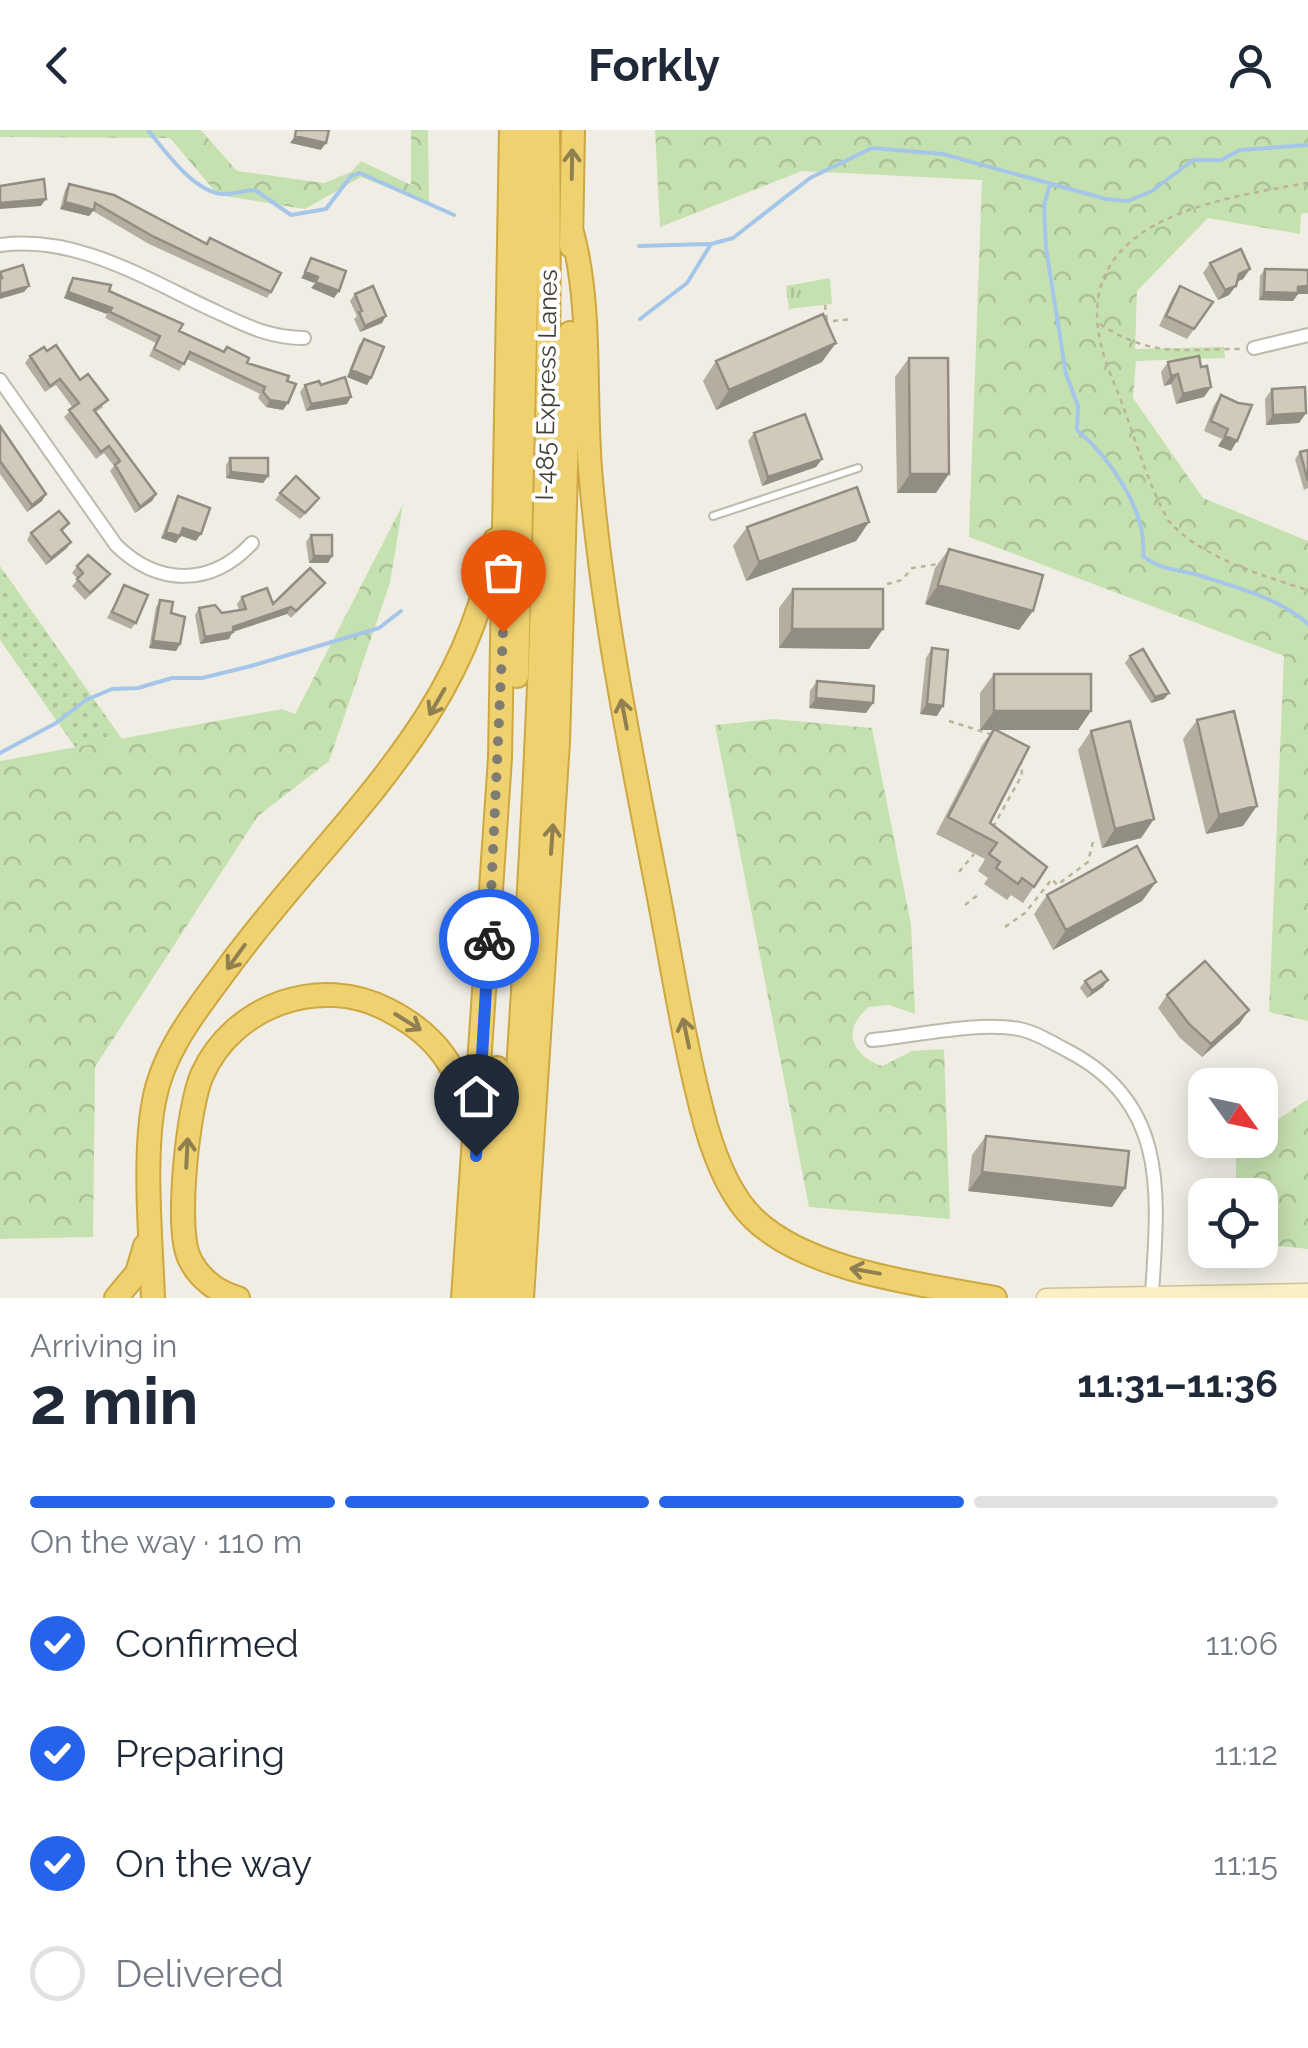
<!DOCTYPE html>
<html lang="en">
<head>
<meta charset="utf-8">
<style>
  :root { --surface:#fff; --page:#f6f6f7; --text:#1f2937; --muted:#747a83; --line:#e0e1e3; --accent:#2563eb }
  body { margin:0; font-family:Raleway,sans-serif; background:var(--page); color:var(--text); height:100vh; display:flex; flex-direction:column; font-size:38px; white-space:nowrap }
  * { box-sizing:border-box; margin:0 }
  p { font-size:32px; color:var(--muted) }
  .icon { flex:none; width:55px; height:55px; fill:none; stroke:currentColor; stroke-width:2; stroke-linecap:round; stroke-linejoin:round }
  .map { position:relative; height:1168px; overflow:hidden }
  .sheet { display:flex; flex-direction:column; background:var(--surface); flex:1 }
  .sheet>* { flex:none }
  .needle { width:65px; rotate:123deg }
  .buttons { position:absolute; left:1188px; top:938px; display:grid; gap:20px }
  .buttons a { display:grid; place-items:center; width:90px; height:90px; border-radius:20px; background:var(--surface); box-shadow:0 5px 25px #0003; font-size:50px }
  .pin { position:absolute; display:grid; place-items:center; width:85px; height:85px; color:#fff; margin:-102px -42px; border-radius:50% 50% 50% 0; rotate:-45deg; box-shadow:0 0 10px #0007 }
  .pin .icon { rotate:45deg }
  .courier { position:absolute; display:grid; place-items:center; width:100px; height:100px; margin:-50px; border:8px solid #2563eb; border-radius:50%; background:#fff; color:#222; box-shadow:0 2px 12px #0007 }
  .head em { font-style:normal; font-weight:700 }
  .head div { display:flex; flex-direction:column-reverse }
  .head { display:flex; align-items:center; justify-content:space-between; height:170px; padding:0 30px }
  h1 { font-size:65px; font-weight:700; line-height:75px }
  .bar { display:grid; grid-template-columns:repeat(4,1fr); gap:15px 10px; align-content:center; height:120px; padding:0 30px }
  .bar i { height:12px; border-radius:8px; background:var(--line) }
  .bar .active { background:var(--accent) }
  .bar p { grid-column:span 4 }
  ol { padding:0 30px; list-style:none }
  li { display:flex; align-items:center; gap:30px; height:110px }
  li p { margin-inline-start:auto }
  li .icon { padding:10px; border-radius:50%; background:var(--accent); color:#fff; stroke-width:4 }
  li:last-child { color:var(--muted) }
  li i { width:55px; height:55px; border:5px solid var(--line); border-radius:50% }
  header { display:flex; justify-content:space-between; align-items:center; height:130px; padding:0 30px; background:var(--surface); font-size:45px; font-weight:700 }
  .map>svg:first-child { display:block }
</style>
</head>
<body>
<header><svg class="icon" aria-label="back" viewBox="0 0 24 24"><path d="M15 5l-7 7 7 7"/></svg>Forkly<svg class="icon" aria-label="person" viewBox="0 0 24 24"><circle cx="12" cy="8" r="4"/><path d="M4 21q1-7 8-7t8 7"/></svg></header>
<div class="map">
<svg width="1308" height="1168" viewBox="0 0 1308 1168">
  <defs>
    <pattern id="grass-dots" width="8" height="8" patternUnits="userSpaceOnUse" patternTransform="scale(2.5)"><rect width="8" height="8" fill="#c6e1b0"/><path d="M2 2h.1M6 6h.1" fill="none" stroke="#abc298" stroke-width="1.8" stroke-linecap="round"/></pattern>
    <pattern id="forest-crowns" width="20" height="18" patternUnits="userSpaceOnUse" patternTransform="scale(2.5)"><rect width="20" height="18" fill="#c6e1b0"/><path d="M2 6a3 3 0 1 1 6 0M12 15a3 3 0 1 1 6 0" fill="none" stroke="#abc298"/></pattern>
    <pattern id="park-tufts" width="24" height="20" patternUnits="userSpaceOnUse" patternTransform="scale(2.5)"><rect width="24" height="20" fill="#c6e1b0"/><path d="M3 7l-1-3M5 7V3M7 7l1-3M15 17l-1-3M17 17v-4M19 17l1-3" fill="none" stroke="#abc298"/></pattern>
  </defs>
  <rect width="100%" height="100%" fill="#f0eee4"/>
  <path fill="url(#grass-dots)" d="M0,436L122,609L75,617L0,510Z"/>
  <path fill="url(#forest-crowns)" d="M0,0H201L237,41L324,53L351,42L361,31L411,55V0H428L429,74L361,47L305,79L218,65L170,8L0,7Z
    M655,0H1308V83L1301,84L1300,104L1208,88L1137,161L1135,219L1224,217L1225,228L1136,231L1133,268L1203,368L1308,411V891L1269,882L1284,526L969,407L982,50L802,41L660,97Z
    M403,374L390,453L329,631L258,686L95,937L93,1107L0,1109V631L282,579L295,584Z
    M773,589L872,598L911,794L915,884L889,875L869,877C841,899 851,925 882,936L912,921L944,919L950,1089L809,1077L715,595Z
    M1308,969V1119L1260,1114V1065H1232L1236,1054V1010H1260V995L1274,992Z"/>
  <path fill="url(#park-tufts)" d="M830,148L832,174L789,179L786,156Z"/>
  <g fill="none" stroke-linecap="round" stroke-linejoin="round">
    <path stroke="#a5c6e8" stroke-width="4" d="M148,0C165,21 193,61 222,64C233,65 244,60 255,60L291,85L326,79L351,46L360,43L454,85
      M1050,54L1044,75L1046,118L1066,244L1078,276L1077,300C1110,328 1148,382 1143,426C1162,441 1180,439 1201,446C1236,457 1281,469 1308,494
      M639,116L708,114
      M640,189L687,153L711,114L733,108L810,48L872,18L943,24L1106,69L1128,71L1152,61L1193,30H1221L1240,20L1308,15
      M0,623L56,593L86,570L112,559L138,558L172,548H202L251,536L379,498L401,481"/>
    <g stroke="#bdb9ab" stroke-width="10">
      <path id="lane" d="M713,386L858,338"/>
    </g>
    <g stroke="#bdb9ab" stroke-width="16">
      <path id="street" d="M0,115C79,105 147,150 217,182C247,196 270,208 304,208
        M1254,218L1308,205
        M0,250L116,415C159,457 212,456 252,413
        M872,910C915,906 978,891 1019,899C1036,902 1052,913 1068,921C1170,974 1158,1066 1152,1164"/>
    </g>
    <g stroke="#ccc397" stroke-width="21">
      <path id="secondary" d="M1046,1168L1308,1163"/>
    </g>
    <g stroke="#cda741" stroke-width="26">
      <path id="highway" d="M572,102C593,181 583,268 591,350C603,485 630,618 656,752C672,833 684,916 706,996C715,1027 730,1066 754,1089C809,1142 922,1154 995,1168
        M571,116L573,0
        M517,546L530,0
        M116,1168L137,1143L145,1116
        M153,1168C151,1109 143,1028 154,971C163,921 197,879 226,840C329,698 468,592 495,410
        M238,1168C216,1162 196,1146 188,1125C176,1092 188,977 202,945C233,875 321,844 388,880C437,905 458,937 471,990
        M463,1168L500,628L511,0
        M484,1168L497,938
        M502,1168C531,779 553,390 548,0
        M522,1168L558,612L570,203"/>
    </g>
    <path stroke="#bbb29a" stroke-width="2.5" stroke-dasharray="5 5" stroke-linecap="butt" d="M1308,53C1214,69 1063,91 1104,226C1109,243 1117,259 1123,276C1137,314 1148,354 1168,390C1199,427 1263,446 1308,460
      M825,175L827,191
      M823,192L852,189
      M1100,194C1152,228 1182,219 1241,219
      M887,454L902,450L912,438L938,434
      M949,591L990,604
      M993,697L1022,645L1021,632
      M959,742L974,724
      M965,775L979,764
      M1005,797L1025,783L1052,749L1057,755L1088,732L1093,712"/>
    <use href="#lane" stroke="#fff" stroke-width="6"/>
    <use href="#street" stroke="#fff" stroke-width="12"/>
    <use href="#secondary" stroke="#f9f1c5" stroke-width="18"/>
    <use href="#highway" stroke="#f0d170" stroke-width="22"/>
  </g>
  <path fill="#b4aea1" d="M69,54L206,114L210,108L271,162L267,168L149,114L93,81L89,86L60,79L65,60Z
    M1210,133L1250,139L1243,149L1237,152L1229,165L1218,170L1203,143Z
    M1308,138V164H1298L1293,171L1259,170L1260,146L1265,139L1306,140Z
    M73,148L109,161L179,201L223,222L227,217L247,233L287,251L283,280L266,277L258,268L260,264L187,229L179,241L149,226L156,213L105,188L107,184L64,168L69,154Z
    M1180,156L1213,172L1187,209L1159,196L1173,166Z
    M355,164L382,193L360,202L354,189L357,186L350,171Z
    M364,209L371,248L367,255L347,247L359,215Z
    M47,221L80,250L103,277L96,282L156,364L152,371L135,383L110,341L114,336L104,323L96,329L64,287L73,278L56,255L45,262L25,233L30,226Z
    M909,228L936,363H897L895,247Z
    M716,231L822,232L716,280L703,251Z
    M1168,232L1201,237L1211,257L1204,267L1176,274L1171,254L1164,256L1161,242Z
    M305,255H321L347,274L306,281L300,262Z
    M1272,259L1306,283L1299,293L1266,295L1265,269Z
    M1221,265L1238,273L1231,321L1218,316L1222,309L1204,301L1214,275Z
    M0,296L46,364L42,371L27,382L0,344Z
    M754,303L822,329L816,337L762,356L748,311Z
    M1308,320V358L1304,360L1295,329L1300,322Z
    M230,328L268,346L263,353L226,348V335Z
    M280,363L314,375L300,389L275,370Z
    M178,366L196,411L181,406L176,413L161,408L174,373Z
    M869,392L856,411L746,451L733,416L747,397Z
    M69,393L63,401L67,418L46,435L27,410L31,403Z
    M311,405L332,426L328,433H309L306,412Z
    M949,419L1019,500L925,474L935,438Z
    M77,436L105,451L85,470L72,456L78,449L72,443Z
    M325,453L291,488L287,484L233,502L229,509L200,514L195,485L199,478L222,483L239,480L237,474L242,467L273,474Z
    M124,455L136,493L131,499L107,488Z
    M793,459L869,519L779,518V478Z
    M160,470L171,483L180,514L176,521L149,518L156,477Z
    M932,518L937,586L920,584L926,528Z
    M1130,526L1169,563L1164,569L1151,573L1125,533Z
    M994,544L1091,581L1078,600H996L990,693L1047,737L1023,773L1011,765L1007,770L984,754L988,748L978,741L985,729L936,704L982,615L993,600H980V563Z
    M817,551L873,573L866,583L809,578L810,561Z
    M1197,590L1243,696L1206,704L1183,609Z
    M1091,601L1154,689L1141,708L1102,718L1078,620Z
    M1156,752L1142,771L1053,820L1034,784L1047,765Z
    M1085,851L1103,857L1087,868L1080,858Z
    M1167,865L1240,893L1202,927L1180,908L1158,878Z
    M986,1006L1125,1058L1112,1077L968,1061L972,1025Z"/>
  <path fill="#928d83" d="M295,6L326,13L321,20L290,13Z
    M46,69L41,76L0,79V73Z
    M65,72L94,80L89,86L60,79Z
    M1250,139L1243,149L1232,154L1239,144Z
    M305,142L318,147L314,153L301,148Z
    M316,152L339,161L334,168L311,158Z
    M29,156L24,162L0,169V164Z
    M1236,156L1229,165L1218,170L1225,160Z
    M1308,156V164H1298L1293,171L1259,170L1264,162Z
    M68,162L112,178L107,184L64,168Z
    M386,186L382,193L360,202L365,196Z
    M836,213L822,232L716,280L729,260Z
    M351,240L371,248L367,255L347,247Z
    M1178,244L1171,254L1164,256L1171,246Z
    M1211,257L1204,267L1176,274L1183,264Z
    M351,267L347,274L306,281L311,274Z
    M270,270L288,273L283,280L266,277Z
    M1306,283L1299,293L1266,295L1273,285Z
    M1225,306L1237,311L1231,321L1218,316Z
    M822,329L816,337L762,356L768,347Z
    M231,342L268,346L263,353L226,348Z
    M910,344H949L936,363H897Z
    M46,364L42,371L27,382L32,375Z
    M156,364L152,371L135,383L140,377Z
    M869,392L856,411L746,451L759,432Z
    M183,398L201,404L196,411L179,405Z
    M166,402L180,406L176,413L161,408Z
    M71,412L67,418L46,435L51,428Z
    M314,426H332L328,433H309Z
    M938,455L1033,481L1019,500L925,474Z
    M291,477L287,484L232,502L229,509L200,514L205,507Z
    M792,499H883L869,519L779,518Z
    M153,511L180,514L176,521L149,518Z
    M1169,563L1164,569L1151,573L1155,567Z
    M816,568L873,573L866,583L809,578Z
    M927,574L943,576L937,586L920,584Z
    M994,581H1091L1078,600H980Z
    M1257,676L1243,696L1206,704L1219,685Z
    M1154,689L1141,708L1102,718L1115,699Z
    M1156,752L1142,771L1053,820L1066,800Z
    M1108,850L1103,857L1087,868L1092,861Z
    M1249,880L1240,893L1202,927L1211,914Z
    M982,1042L1125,1058L1112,1077L968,1061Z"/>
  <path fill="#d1cabb" stroke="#928d83" stroke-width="2.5" d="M296,0H329L326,13L295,6Z
    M44,49L46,69L0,73V56Z
    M69,54L114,65L207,114L210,108L281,143L271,162L154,107L95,73L94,80L65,72Z
    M1241,119L1250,139L1239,144L1236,156L1225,160L1210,133Z
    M311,128L346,141L339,161L316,152L318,147L305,142Z
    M23,135L29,156L0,164V148H2L0,142Z
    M1265,139L1308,140V156L1298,157V163L1264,162Z
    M73,148L111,155L109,161L183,194L179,201L224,222L227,217L249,228L247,233L289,246L287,251L296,254L288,273L270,270L263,262L265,257L190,222L184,234L154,219L160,206L110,182L112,178L68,162Z
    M373,156L386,186L365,196L359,182L362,181L355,164Z
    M1180,156L1213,172L1194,199L1166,186Z
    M823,184L836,213L729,260L716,231Z
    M364,209L384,217L371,248L351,240Z
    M56,215L80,250L88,244L108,270L94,280L156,364L140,377L115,335L120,331L109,316L101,322L69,280L79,273L60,249L50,256L30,226L44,217L47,221Z
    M1199,226L1201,237L1207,236L1211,257L1183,264L1178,244L1171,246L1168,232Z
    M909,228H948L949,344H910Z
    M345,247L351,267L311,274L305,255L319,251L321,255Z
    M1305,257L1306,283L1273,285L1272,259Z
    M1221,265L1238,273L1252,275L1237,311L1225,306L1228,299L1211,291Z
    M805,284L822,329L768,347L754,303Z
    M0,296L46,364L32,375L0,331Z
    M1308,320V351L1300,322Z
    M230,328H268V346L231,342Z
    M296,346L319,368L305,383L280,363Z
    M857,357L869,392L759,432L747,397Z
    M178,366L210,378L201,404L183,398L180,406L166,402Z
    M59,381L69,393L61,400L71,412L51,428L31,403Z
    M311,405H332V426H314Z
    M949,419L1043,445L1033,481L938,455Z
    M88,425L110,444L90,463L77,449L83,443L77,436Z
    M310,438L325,453L296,481L291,477L233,497V502L205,507L199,478L215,475L222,483L246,479L242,467L267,458L273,474Z
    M124,455L148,465L136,493L112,482Z
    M793,459H883V499H792Z
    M160,470L173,472L171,483L185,487L180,514L153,511Z
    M932,518L948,520L943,576L927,574Z
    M1143,519L1169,563L1155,567L1130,526Z
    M994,544H1091V581H994Z
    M817,551L874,556L873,573L816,568Z
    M1234,581L1257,676L1219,685L1197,590Z
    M1130,591L1154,689L1115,699L1091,601Z
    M994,599L1029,617L990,693L1047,737L1034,757L1022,748L1018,754L996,738L1000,732L989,724L997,713L948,687Z
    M1137,716L1156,752L1066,800L1047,765Z
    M1205,831L1249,880L1211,914L1189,894L1167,865Z
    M1101,841L1108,850L1092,861L1085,851Z
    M986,1006L1129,1021L1125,1058L982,1042Z"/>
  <defs><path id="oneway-shaft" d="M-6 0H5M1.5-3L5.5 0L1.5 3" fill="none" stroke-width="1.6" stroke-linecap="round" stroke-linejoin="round" transform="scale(2.5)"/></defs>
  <g stroke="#908050">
    <use href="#oneway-shaft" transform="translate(572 34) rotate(-89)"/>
    <use href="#oneway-shaft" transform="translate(437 572) rotate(120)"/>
    <use href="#oneway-shaft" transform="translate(624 584) rotate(-101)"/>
    <use href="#oneway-shaft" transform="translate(552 709) rotate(-86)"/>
    <use href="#oneway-shaft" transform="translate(236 827) rotate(126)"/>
    <use href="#oneway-shaft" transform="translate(408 892) rotate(32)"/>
    <use href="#oneway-shaft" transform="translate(686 903) rotate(-102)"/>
    <use href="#oneway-shaft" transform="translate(187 1023) rotate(-87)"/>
    <use href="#oneway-shaft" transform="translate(865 1141) rotate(-170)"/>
  </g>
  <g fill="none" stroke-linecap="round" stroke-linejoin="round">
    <path stroke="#7f7c72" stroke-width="10" stroke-dasharray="0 18" d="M489,809L503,502"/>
    <path stroke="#2563eb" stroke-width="12" d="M476,1026L489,809"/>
  </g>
  <g text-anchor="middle" stroke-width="8" stroke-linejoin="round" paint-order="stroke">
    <g font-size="25" fill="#423e35" stroke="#fff">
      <text transform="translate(546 255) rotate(-89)" y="9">I-485 Express Lanes</text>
    </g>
  </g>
</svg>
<div class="buttons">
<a><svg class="needle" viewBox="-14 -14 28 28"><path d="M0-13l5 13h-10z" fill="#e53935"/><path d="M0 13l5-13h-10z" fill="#747a83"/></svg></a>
<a><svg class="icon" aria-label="locate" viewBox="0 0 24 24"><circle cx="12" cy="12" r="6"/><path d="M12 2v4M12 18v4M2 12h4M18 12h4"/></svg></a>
</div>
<div class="pin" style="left:503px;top:502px;background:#ea580c"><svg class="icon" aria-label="bag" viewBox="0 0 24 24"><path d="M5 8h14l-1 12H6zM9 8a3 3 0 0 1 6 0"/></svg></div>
<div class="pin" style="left:476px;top:1026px;background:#1f2937"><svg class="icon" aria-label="home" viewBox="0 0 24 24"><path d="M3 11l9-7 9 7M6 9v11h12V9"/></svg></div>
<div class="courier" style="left:489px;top:809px"><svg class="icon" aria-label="bike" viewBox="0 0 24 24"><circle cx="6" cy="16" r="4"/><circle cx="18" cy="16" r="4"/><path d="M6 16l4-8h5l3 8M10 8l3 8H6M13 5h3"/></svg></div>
</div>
<section class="sheet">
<div class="head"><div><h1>2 min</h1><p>Arriving in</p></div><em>11:31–11:36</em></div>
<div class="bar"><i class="active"></i><i class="active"></i><i class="active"></i><i></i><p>On the way · 110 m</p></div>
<ol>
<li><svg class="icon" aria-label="check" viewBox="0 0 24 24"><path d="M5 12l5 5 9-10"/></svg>Confirmed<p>11:06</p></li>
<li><svg class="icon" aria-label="check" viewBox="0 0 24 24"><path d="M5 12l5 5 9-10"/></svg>Preparing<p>11:12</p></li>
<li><svg class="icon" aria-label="check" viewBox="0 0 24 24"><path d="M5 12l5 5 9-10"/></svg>On the way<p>11:15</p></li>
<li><i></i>Delivered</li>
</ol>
</section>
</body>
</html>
